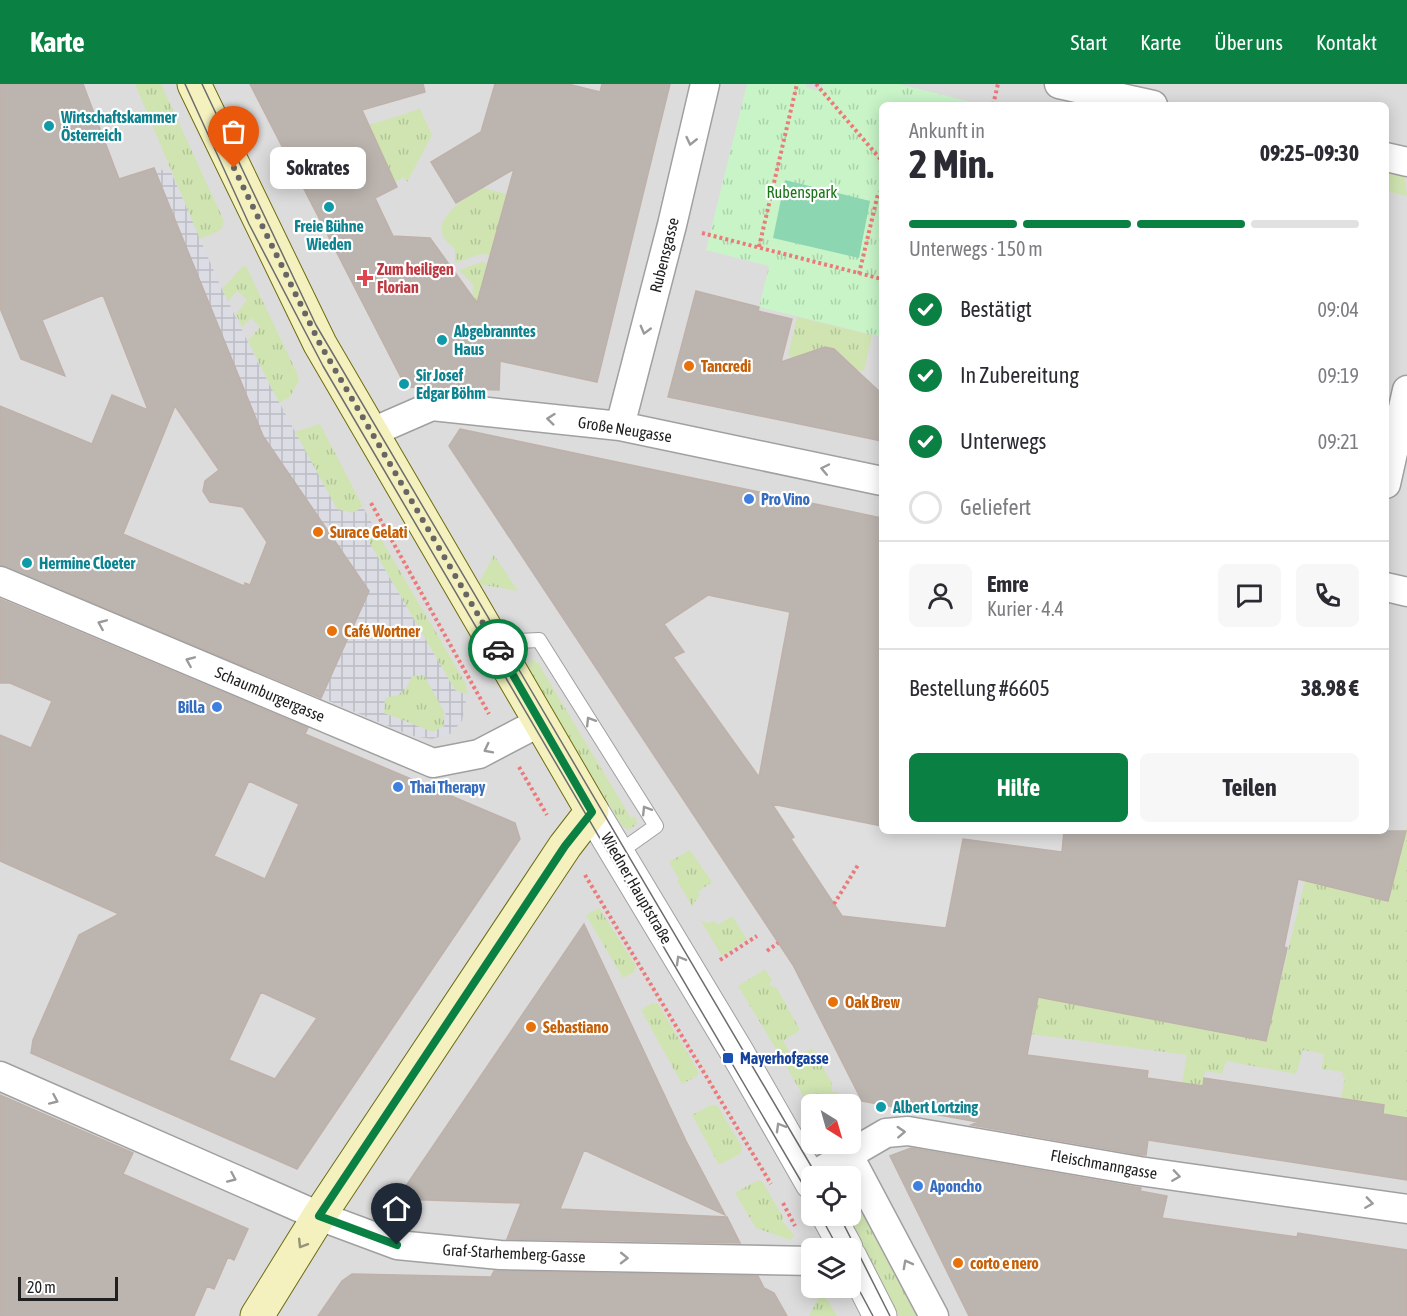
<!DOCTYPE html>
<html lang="de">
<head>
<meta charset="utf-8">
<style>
  :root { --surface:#fff; --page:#f7f7f7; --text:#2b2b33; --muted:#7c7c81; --line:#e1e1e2; --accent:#0b8043 }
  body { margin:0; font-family:"Asap Condensed",sans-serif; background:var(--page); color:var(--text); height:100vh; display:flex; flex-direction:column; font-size:22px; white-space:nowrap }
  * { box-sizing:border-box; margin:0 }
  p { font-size:20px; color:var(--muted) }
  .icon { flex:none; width:33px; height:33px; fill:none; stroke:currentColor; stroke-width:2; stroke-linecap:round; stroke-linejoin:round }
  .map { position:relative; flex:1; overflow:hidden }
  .sheet { position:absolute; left:879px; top:18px; width:510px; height:732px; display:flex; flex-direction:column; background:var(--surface); border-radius:9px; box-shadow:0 3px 15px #0003 }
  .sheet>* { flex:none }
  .needle { width:39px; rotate:143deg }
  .buttons { position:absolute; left:801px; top:1010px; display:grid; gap:12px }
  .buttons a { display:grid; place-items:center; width:60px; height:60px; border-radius:9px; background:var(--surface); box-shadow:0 3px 15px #0003; font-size:30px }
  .scale { position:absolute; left:18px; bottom:15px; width:100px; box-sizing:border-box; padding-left:6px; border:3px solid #1f1f1f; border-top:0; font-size:16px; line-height:21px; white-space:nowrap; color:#1f1f1f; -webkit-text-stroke:4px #fff; paint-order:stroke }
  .pin { position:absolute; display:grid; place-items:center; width:51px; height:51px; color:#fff; margin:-62px -26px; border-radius:50% 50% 50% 0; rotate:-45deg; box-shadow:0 0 6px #0007 }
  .pin .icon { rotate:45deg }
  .courier { position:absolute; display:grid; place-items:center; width:60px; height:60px; margin:-30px; border:4px solid #0b8043; border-radius:50%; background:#fff; color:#222; box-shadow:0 2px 8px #0007 }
  .bubble { position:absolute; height:42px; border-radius:9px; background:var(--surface); box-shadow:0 3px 15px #0003; font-size:20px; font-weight:700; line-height:42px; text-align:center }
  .overview em { font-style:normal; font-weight:700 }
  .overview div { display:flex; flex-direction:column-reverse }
  .overview { display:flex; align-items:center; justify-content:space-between; height:102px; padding:0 30px }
  h1 { font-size:39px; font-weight:700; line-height:45px }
  .bar { display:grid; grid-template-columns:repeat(4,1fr); gap:9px 6px; align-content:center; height:72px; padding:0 30px }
  .bar i { height:8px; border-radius:4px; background:var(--line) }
  .bar .active { background:var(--accent) }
  .bar p { grid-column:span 4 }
  .line { display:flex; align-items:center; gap:15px; padding:0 30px; border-top:2px solid var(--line) }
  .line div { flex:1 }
  .round { display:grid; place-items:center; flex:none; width:63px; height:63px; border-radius:9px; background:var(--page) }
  ol { padding:0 30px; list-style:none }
  li { display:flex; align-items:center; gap:18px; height:66px }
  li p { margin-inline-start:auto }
  li .icon { padding:6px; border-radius:50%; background:var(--accent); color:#fff; stroke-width:4 }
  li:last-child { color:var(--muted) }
  li i { width:33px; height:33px; border:3px solid var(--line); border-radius:50% }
  .action { display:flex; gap:12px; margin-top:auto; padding:12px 30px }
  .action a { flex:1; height:69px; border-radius:9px; background:var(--accent); color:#fff; font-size:24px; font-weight:700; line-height:69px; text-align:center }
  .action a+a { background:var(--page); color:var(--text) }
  header { display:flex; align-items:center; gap:36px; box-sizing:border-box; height:84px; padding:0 30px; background:var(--accent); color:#fff }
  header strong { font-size:28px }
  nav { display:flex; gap:33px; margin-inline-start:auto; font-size:21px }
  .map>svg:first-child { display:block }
</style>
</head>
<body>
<header>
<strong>Karte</strong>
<nav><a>Start</a><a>Karte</a><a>Über uns</a><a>Kontakt</a></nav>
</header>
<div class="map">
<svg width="1407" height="1232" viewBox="0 0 1407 1232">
  <defs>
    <pattern id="grass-tufts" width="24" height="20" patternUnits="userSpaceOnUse" patternTransform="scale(1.5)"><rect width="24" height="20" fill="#cfe4b1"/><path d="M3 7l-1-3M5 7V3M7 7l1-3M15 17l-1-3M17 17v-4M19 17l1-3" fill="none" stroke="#b1c398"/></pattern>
    <pattern id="park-tufts" width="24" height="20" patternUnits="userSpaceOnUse" patternTransform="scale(1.5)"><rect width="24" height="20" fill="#c8f4c8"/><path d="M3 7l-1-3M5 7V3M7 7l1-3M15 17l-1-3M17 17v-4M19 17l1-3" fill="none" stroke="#abd1ab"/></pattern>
    <pattern id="plaza-grid" width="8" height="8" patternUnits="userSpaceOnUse" patternTransform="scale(1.5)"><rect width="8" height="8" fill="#dbdce4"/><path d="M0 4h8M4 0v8" fill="none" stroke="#bcbcc3"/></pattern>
  </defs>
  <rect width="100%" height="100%" fill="#efebe6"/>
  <path fill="#dddcdc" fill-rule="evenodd" d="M83,0H1407V1232H0V131L115,84ZM882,21H1386V747H882ZM812,1020H850V1059H812ZM812,1092H850V1131H812ZM812,1164H850V1203H812Z"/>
  <path fill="url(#grass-tufts)" d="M135,0H161L224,137L221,146L200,155Z
    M420,25L432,51L407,98L404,93L395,98L369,41Z
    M1386,88L1405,92L1407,112L1386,107Z
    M482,104L511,111L490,171L480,170L455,179V166C452,160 446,159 443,152C434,132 469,112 482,104Z
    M482,178L513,186L472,227L473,201L459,186Z
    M243,182H246L297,289L299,296L290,313L279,319L248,257L260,243L251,234L242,243L236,230L247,216L237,207L228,217L222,205Z
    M797,233L872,251L864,287L843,283C833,257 828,261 808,276L788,272Z
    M320,340L363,423L352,429L337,425L294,348Z
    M374,443L466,600L467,611L455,606L369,458L367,448Z
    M494,471L518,507L478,500Z
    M531,575L538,579L631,734L635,732L637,740L629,746L622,742L527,584Z
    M424,591L444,627V642L433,648L384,629L385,614L402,607L412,592Z
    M1407,742V1034L1383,1030L1384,1021L1341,1014L1345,993L1342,992L1343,988L1322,985L1324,970L1303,966L1296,990L1226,977L1222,990L1205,987L1203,1002L1182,999L1187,971L1031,950L1039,913L1266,957L1305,797L1388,817Z
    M690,766L712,798L698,808L700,811L693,820L694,825L677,797L679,795L669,778Z
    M599,824L636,882L634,888L623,894L586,831Z
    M732,832L747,855L722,872L701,837L708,839L714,837L718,841Z
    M765,885L772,896L769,901L777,904L800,946L783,957L789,967L781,973L738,902Z
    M652,919L658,920L698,987L697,992L682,1000L641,926Z
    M812,964L832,1000V1008H837L844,1020H812L811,1026L785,980Z
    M717,1021L742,1063L740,1070L719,1081L692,1031L709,1022Z
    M756,1097H762L783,1133L782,1137L795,1152L790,1156L756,1144L735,1109Z
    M851,1110L919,1232H899L848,1131H850Z
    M822,1207L837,1232H809Z"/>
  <path fill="url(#park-tufts)" d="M747,0H806V3L817,7L823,0H899L983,21H882V253L759,223L769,182L706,166Z"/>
  <path fill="#8cd6b2" d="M785,96L870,117L859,174L773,154Z"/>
  <path fill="#dfdfdf" d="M761,683L801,689L795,725L882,742V747H909L929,751L930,747H1064L1062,768L964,755L946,844L842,832L791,755L794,753L775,724L750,692Z"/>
  <path fill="url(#plaza-grid)" fill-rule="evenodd" d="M154,84L171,88L220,201L260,283L337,425L352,429L363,423L374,443L367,448L369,458L455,606L467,611L462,637L450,650L432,655L412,652L260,588L264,582L324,607L369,507L263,352ZM424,591L446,631L444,642L433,648L384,629L385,614L398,611L407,603L412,592Z"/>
  <path fill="#bcb4af" stroke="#bfb1aa" stroke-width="1.5" fill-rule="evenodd" d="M0,0H83L119,95L154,84L263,352L369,507L321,614L0,481V322L92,360L112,311L148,326L103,211L42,236L65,292L21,275L0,224ZM175,322L219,386L205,397L203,407L210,418L243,423L267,458L250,501L245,499L244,502L123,450Z
    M250,0H423L425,8L362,26L397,103L375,114L393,152L430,154L477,219L514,85L456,119L431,78L481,48L495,0H568L600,8L602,0H670L597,298L500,277L499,306L406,303Z
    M696,207L759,223L758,227L792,235L781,278L825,263L834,265L882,310V357L668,313Z
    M460,345L882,434V742L772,720L794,753L791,755L842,832L946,844L963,755L1062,768L1064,747H1406L1388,817L1298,795L1284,863L1287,864L1266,957L1038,913L1027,971L1148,987L1147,994L1203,1002L1204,994L1384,1021L1383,1030L1407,1034V1096L1148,1056L1146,1071H1142L971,1041L978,1038L862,1017L793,881L449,362ZM708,511L790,528L759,693L673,573L684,568L664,540Z
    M0,515L308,644L305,650L515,739L520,755L297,1085L31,969L33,956L79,851L119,830L0,777V651L31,664L52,617L10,599H0ZM249,697L299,720L265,795L214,772ZM261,908L317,934L275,995L229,976Z
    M584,840L686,1057L725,1131L584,1066L560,1125L727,1133L740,1159L507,1155L521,1119L397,1115Z
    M0,1011L133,1069L123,1090L248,1145L234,1176L228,1173L214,1205L207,1202L194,1232H0Z
    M911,1064L1141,1104L1140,1107L1167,1112L1162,1134L1297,1153L1298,1149L1407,1166V1232H969L890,1072Z
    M494,1187L758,1192L764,1204L774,1209L787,1232H318L342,1197L352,1190L491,1193Z"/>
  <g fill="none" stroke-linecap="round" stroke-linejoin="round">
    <g stroke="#a0a0a0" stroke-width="16">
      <path id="service" d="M495,558L539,556L656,742L618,769"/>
    </g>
    <g stroke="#a0a0a0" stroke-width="31">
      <path id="minor" d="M1059,0L1153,21
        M1386,73L1407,78
        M620,342L672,141L705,0
        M370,349L432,322L620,342L882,397
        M1386,400L1407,306
        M0,497L433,679L479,670L540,638
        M1386,503L1407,508
        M0,992L319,1132L397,1161L500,1171L812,1177
        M848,1070L934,1232
        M812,1092L886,1049L908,1047L1139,1087L1407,1125"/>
    </g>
    <g stroke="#a0a0a0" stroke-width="35">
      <path id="tertiary" d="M592,727L737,968L812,1099
        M828,1131L846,1164
        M850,1173L880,1232"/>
    </g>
    <g stroke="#6c6c10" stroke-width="35">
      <path id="secondary" d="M194,0L320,260L592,727L565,762L319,1132L257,1232"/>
    </g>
    <path stroke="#ec7a79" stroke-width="4" stroke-dasharray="3 3" stroke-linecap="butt" d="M816,0L882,77
      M993,21L998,0
      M702,149L882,195
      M759,163L797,0
      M859,190L878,110L882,107
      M371,419L489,630
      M519,683L547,731
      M585,791L771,1100
      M834,820L858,781
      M767,867L778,859
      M720,876L757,852
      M783,1119L795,1142"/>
    <use href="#service" stroke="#fff" stroke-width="14"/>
    <use href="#minor" stroke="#fff" stroke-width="28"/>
    <use href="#tertiary" stroke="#fff" stroke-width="33"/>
    <use href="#secondary" stroke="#f4f1bf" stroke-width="33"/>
    <path stroke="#6d6d6d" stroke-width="1.5" d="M185,0L249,140L323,282L812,1116
      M202,0L316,241L817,1092
      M820,1131L838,1164
      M839,1131L890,1232
      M850,1189L873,1232"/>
  </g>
  <defs><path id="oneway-chevron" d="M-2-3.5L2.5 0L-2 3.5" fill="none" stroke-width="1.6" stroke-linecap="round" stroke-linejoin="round" transform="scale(1.5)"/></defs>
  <g stroke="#9a9a9a">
    <use href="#oneway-chevron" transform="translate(691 57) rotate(103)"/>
    <use href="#oneway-chevron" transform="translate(645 246) rotate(105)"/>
    <use href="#oneway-chevron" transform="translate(551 335) rotate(-174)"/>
    <use href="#oneway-chevron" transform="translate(825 385) rotate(-168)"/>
    <use href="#oneway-chevron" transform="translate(102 540) rotate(-157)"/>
    <use href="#oneway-chevron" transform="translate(190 577) rotate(-157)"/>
    <use href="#oneway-chevron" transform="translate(590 637) rotate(-122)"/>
    <use href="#oneway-chevron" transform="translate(488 665) rotate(153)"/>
    <use href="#oneway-chevron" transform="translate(646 726) rotate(-122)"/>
    <use href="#oneway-chevron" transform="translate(680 876) rotate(-120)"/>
    <use href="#oneway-chevron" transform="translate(54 1016) rotate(24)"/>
    <use href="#oneway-chevron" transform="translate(780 1043) rotate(-120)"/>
    <use href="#oneway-chevron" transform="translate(901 1048) rotate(-3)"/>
    <use href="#oneway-chevron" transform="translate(1176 1092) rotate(8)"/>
    <use href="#oneway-chevron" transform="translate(232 1094) rotate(24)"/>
    <use href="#oneway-chevron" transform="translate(1369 1119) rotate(8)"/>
    <use href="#oneway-chevron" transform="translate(624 1174) rotate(1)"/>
    <use href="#oneway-chevron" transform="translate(907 1180) rotate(-118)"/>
  </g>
  <use stroke="#949277" href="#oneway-chevron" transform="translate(302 1160) rotate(122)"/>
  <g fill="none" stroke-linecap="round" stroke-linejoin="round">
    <path stroke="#686665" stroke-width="6" stroke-dasharray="0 10.8" d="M234,84L320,260L498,565"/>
    <path stroke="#0b8043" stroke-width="8" d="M397,1161L319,1132L565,762L592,728L498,565"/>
  </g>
  <g fill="#0f9aa8" stroke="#fff" stroke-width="2">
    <circle cx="49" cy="42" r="6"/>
    <circle cx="329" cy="123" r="6"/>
    <circle cx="442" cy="256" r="6"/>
    <circle cx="404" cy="300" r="6"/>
    <circle cx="27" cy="479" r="6"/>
    <circle cx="881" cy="1023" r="6"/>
  </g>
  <path fill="#e0444e" stroke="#fff" stroke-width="2" d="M362 185h6v6h6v6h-6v6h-6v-6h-6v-6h6z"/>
  <g fill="#e8710a" stroke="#fff" stroke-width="2">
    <circle cx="689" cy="282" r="6"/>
    <circle cx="318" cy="448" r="6"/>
    <circle cx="332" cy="547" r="6"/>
    <circle cx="833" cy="918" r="6"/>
    <circle cx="531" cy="943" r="6"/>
    <circle cx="958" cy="1179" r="6"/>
  </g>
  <g fill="#3f7fe0" stroke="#fff" stroke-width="2">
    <circle cx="749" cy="415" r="6"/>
    <circle cx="217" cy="623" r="6"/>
    <circle cx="398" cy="703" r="6"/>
    <circle cx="918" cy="1102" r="6"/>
  </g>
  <rect fill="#1a4fb4" stroke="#fff" stroke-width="2" x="722" y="968" width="12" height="12" rx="3"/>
  <g text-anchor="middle" stroke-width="4.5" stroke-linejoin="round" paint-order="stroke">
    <g font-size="16" font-weight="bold" fill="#0d838f" stroke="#fff" text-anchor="start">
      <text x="61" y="39">Wirtschaftskammer<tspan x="61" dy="18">Österreich</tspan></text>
      <text x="329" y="148" text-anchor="middle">Freie Bühne<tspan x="329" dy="18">Wieden</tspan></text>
      <text x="454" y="253">Abgebranntes<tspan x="454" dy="18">Haus</tspan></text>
      <text x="416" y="297">Sir Josef<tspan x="416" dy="18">Edgar Böhm</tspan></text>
      <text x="39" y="485">Hermine Cloeter</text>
      <text x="893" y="1029">Albert Lortzing</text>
    </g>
    <g font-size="16" fill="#187416" stroke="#fff">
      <text x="802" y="114">Rubenspark</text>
    </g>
    <g font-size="16" fill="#1f1f1f" stroke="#fff">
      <text transform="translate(664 171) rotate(-76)" y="6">Rubensgasse</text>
      <text transform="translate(625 345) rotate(9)" y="6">Große Neugasse</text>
      <text transform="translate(270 610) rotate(23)" y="6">Schaumburgergasse</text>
      <text transform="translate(637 804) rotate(60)" y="6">Wiedner Hauptstraße</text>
      <text transform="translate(1104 1080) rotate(10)" y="6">Fleischmanngasse</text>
      <text transform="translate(514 1169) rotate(3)" y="6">Graf-Starhemberg-Gasse</text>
    </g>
    <g font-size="16" font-weight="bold" fill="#be3a42" stroke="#fff" text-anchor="start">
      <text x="377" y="191">Zum heiligen<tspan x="377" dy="18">Florian</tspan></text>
    </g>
    <g font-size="16" font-weight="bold" fill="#c56008" stroke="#fff" text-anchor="start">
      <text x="701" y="288">Tancredi</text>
      <text x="330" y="454">Surace Gelati</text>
      <text x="344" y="553">Café Wortner</text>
      <text x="845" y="924">Oak Brew</text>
      <text x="543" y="949">Sebastiano</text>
      <text x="970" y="1185">corto e nero</text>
    </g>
    <g font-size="16" font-weight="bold" fill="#366cbe" stroke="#fff" text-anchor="start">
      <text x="761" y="421">Pro Vino</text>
      <text x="205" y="629" text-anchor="end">Billa</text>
      <text x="410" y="709">Thai Therapy</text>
      <text x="930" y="1108">Aponcho</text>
    </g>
    <g font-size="16" font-weight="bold" fill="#164399" stroke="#fff" text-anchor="start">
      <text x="740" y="980">Mayerhofgasse</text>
    </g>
  </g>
</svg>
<div class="buttons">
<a><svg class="needle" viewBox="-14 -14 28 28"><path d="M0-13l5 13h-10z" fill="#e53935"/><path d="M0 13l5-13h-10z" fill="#7c7c81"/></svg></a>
<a><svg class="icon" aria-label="locate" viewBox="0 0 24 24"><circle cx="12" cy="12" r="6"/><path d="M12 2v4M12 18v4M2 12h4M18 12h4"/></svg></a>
<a><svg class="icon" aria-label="layers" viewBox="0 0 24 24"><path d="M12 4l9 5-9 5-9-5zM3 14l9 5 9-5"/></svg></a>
</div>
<div class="scale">20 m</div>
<div class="pin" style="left:234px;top:84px;background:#ea580c"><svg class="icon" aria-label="bag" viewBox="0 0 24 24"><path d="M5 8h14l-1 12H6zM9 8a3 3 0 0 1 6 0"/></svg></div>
<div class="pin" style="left:397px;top:1161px;background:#1f2937"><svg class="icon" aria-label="home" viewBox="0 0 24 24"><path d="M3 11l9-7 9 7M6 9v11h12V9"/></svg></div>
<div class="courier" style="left:498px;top:565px"><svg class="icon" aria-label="car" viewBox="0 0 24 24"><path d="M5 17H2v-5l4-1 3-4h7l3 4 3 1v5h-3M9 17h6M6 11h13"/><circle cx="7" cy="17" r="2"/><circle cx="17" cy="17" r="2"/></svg></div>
<div class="bubble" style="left:270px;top:63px;width:96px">Sokrates</div>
<section class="sheet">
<div class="overview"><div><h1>2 Min.</h1><p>Ankunft in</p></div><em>09:25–09:30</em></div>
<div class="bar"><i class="active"></i><i class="active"></i><i class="active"></i><i></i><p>Unterwegs · 150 m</p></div>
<ol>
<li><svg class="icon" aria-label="check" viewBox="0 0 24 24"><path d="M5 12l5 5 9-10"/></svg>Bestätigt<p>09:04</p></li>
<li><svg class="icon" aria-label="check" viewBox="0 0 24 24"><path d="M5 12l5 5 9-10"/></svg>In Zubereitung<p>09:19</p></li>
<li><svg class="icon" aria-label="check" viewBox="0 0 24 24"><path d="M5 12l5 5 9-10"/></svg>Unterwegs<p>09:21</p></li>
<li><i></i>Geliefert</li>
</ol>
<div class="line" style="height:108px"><a class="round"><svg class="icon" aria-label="person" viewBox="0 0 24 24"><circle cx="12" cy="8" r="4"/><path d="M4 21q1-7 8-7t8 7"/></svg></a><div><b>Emre</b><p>Kurier · 4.4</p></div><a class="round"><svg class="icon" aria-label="chat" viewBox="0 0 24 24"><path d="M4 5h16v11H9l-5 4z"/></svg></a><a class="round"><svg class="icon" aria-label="phone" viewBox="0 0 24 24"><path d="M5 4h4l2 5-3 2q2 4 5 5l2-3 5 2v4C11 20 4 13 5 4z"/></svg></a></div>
<div class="line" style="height:78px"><div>Bestellung #6605</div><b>38.98 €</b></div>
<div class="action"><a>Hilfe</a><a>Teilen</a></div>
</section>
</div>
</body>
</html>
